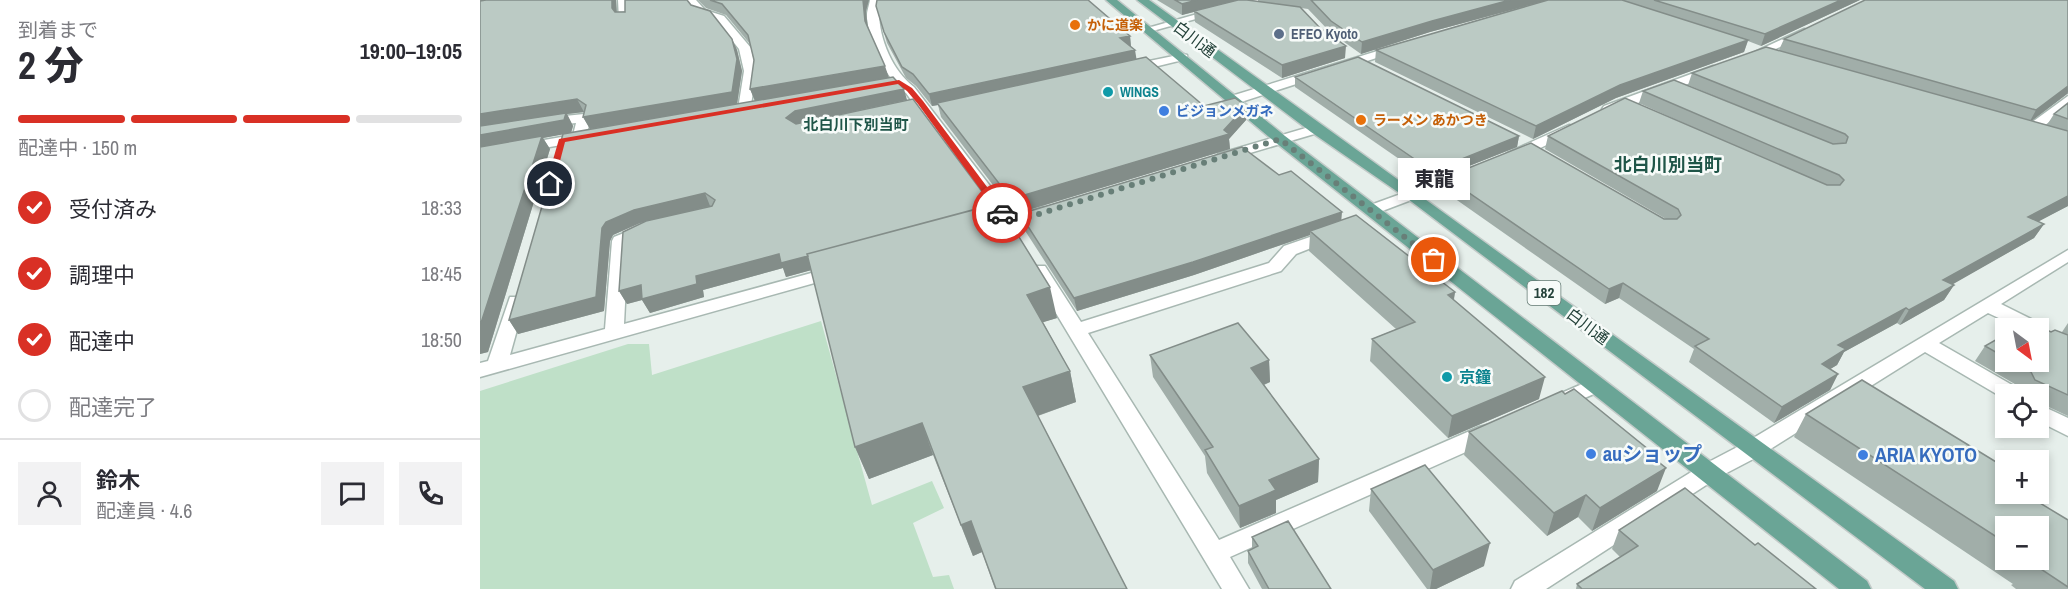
<!DOCTYPE html>
<html lang="ja">
<head>
<meta charset="utf-8">
<style>
  :root { --surface:#fff; --page:#f2f2f3; --text:#2b2b33; --muted:#7c7c81; --line:#e1e1e2; --accent:#d93025 }
  body { margin:0; font-family:"Archivo Narrow","Noto Sans JP",sans-serif; background:var(--page); color:var(--text); height:100vh; display:flex; flex-direction:column; font-size:22px; white-space:nowrap }
  * { box-sizing:border-box; margin:0 }
  p { font-size:20px; color:var(--muted) }
  .icon { flex:none; width:33px; height:33px; fill:none; stroke:currentColor; stroke-width:2; stroke-linecap:round; stroke-linejoin:round }
  .map { position:relative; flex:1; overflow:hidden }
  .details { display:flex; flex-direction:column; background:var(--surface); width:480px }
  .details>* { flex:none }
  .needle { width:39px; rotate:148deg }
  .buttons { position:absolute; left:1515px; top:318px; display:grid; gap:12px }
  .buttons a { display:grid; place-items:center; width:54px; height:54px; border-radius:0px; background:var(--surface); box-shadow:0 3px 9px #0003; font-size:30px }
  .pin { position:absolute; display:grid; place-items:center; width:51px; height:51px; color:#fff; margin:-26px; border:3px solid #fff; border-radius:50%; box-shadow:0 2px 6px #0007 }
  .courier { position:absolute; display:grid; place-items:center; width:60px; height:60px; margin:-30px; border:4px solid #d93025; border-radius:50%; background:#fff; color:#222; box-shadow:0 2px 8px #0007 }
  .bubble { position:absolute; height:42px; border-radius:0px; background:var(--surface); box-shadow:0 3px 9px #0003; font-size:20px; font-weight:800; line-height:42px; text-align:center }
  .head em { font-style:normal; font-weight:800 }
  .head div { display:flex; flex-direction:column-reverse }
  .head { display:flex; align-items:center; justify-content:space-between; height:102px; padding:0 18px }
  h1 { font-size:39px; font-weight:800; line-height:45px }
  .bar { display:grid; grid-template-columns:repeat(4,1fr); gap:9px 6px; align-content:center; height:72px; padding:0 18px }
  .bar i { height:8px; border-radius:4px; background:var(--line) }
  .bar .on { background:var(--accent) }
  .bar p { grid-column:span 4 }
  .line { display:flex; align-items:center; gap:15px; padding:0 18px; border-top:2px solid var(--line) }
  .line div { flex:1 }
  .round { display:grid; place-items:center; flex:none; width:63px; height:63px; border-radius:0px; background:var(--page) }
  ol { padding:0 18px; list-style:none }
  li { display:flex; align-items:center; gap:18px; height:66px }
  li p { margin-inline-start:auto }
  li .icon { padding:6px; border-radius:50%; background:var(--accent); color:#fff; stroke-width:4 }
  li:last-child { color:var(--muted) }
  li i { width:33px; height:33px; border:3px solid var(--line); border-radius:50% }
  main { display:flex; flex:1; min-height:0 }
  .map>svg:first-child { display:block }
</style>
</head>
<body>
<main>
<section class="details">
<div class="head"><div><h1>2 分</h1><p>到着まで</p></div><em>19:00–19:05</em></div>
<div class="bar"><i class="on"></i><i class="on"></i><i class="on"></i><i></i><p>配達中 · 150 m</p></div>
<ol>
<li><svg class="icon" aria-label="check" viewBox="0 0 24 24"><path d="M5 12l5 5 9-10"/></svg>受付済み<p>18:33</p></li>
<li><svg class="icon" aria-label="check" viewBox="0 0 24 24"><path d="M5 12l5 5 9-10"/></svg>調理中<p>18:45</p></li>
<li><svg class="icon" aria-label="check" viewBox="0 0 24 24"><path d="M5 12l5 5 9-10"/></svg>配達中<p>18:50</p></li>
<li><i></i>配達完了</li>
</ol>
<div class="line" style="height:108px"><a class="round"><svg class="icon" aria-label="person" viewBox="0 0 24 24"><circle cx="12" cy="8" r="4"/><path d="M4 21q1-7 8-7t8 7"/></svg></a><div><b>鈴木</b><p>配達員 · 4.6</p></div><a class="round"><svg class="icon" aria-label="chat" viewBox="0 0 24 24"><path d="M4 5h16v11H9l-5 4z"/></svg></a><a class="round"><svg class="icon" aria-label="phone" viewBox="0 0 24 24"><path d="M5 4h4l2 5-3 2q2 4 5 5l2-3 5 2v4C11 20 4 13 5 4z"/></svg></a></div>
</section>
<div class="map">
<svg width="1588" height="589" viewBox="0 0 1588 589">
  <rect width="100%" height="100%" fill="#e6efeb"/>
  <path fill="#bfe0c8" d="M341,321L392,505L452,481L464,508L433,523L453,577L469,575L474,589H0V391L148,344H169L172,375Z"/>
  <g fill="none" stroke-linecap="round" stroke-linejoin="round">
    <g stroke="#a8b8b2" stroke-width="3">
      <path id="minor" d="M138,0H148V21H140L139,19Z
        M205,0H216L225,10L244,16L271,48L276,71L270,112L265,113L258,109L264,71L259,49L236,20L217,14Z
        M390,0H400C395,30 410,69 434,87L533,216L564,207L570,209L572,212L570,215L514,232H502L500,229L502,226L520,220L426,93C405,78 390,44 387,19C386,13 389,6 390,0Z
        M767,0H784L669,32L664,29Z
        M1324,29L1328,30V34L1274,59L1270,60L1264,57Z
        M917,45L923,48L921,50L758,103H748L747,100L748,97Z
        M703,54L707,55V59L649,73L643,69L645,66Z
        M1233,66L1237,67V73L1134,112H1124L1122,109L1124,106Z
        M1588,96V106L1557,132H1547L1545,129L1547,126Z
        M104,114L111,118L107,133L112,137L110,140L0,159V151L93,135L96,123L66,126L59,122L66,118Z
        M836,125L841,126L843,129L841,132L743,161L736,157L738,154Z
        M1089,125L1094,126L1096,129L1094,132L1037,159H1027L1025,156L1027,153Z
        M987,170L992,171L994,174L992,177L897,213H885L883,210L885,207Z
        M164,225L170,227L172,230L170,233L148,243L144,324L357,266L363,267L366,271L363,275L0,377V363L8,361L30,297H42L45,301L30,355L125,329L132,241L134,237Z
        M853,229L859,231L861,234L859,237L816,254L801,271L608,333L739,540L999,427L1007,425L1015,427L1018,433L1015,439L750,557L769,589H742L550,270L553,266H565L601,322L789,263L804,246Z
        M1588,250V262L1521,304L1561,324L1563,328L1561,332L1558,333V328H1540L1508,313L1459,343L1539,389L1542,394H1526L1525,399L1445,352L1281,455L1237,478L1066,589H1031L1035,581L1221,466L1265,443Z
        M1116,378L1123,380L1126,385L1123,390L1077,410L1070,408L1067,403L1070,398Z
        M1558,404L1588,418V436L1558,421Z"/>
    </g>
    <g stroke="#c2cac8" stroke-width="3">
      <path id="major" d="M626,0H637L805,136L1387,581L1391,589H1359L795,142Z
        M657,0H669L1474,581L1478,589H1445L928,199L831,132Z"/>
    </g>
    <use href="#minor" fill="#fff" fill-rule="evenodd"/>
    <use href="#major" fill="#6aa596" fill-rule="evenodd"/>
  </g>
  <path fill="#a1aea9" fill-rule="evenodd" d="M0,0H136L137,12L211,5L252,39L257,50L262,71L257,104L110,129L103,117L104,112L87,114L93,126L91,133L275,101L270,89L274,60L270,44L246,15L226,8L218,0H389L386,11L388,27L409,78L427,100L319,123L577,318L563,322L590,371L596,402L558,416L647,589H515L502,552L493,556L453,455L389,479L375,447L331,270L306,277L303,268L223,290L224,297L170,313L162,300L147,304L139,291L165,222L160,223L133,235L130,241L124,311L38,334L29,320L83,134L63,138L70,149L8,352L0,354Z
    M677,0H767L778,1V0H1380L1281,46L1268,41L1264,52L1136,98L1053,139L895,62L896,50L1057,3L950,32L881,54L850,32L828,9L821,8L865,58L802,78L715,22L714,12L702,15Z
    M1588,0V94H1587L1551,121L1567,125L1574,114L1588,103V206L1558,221L1564,224L1554,238L1472,284L1474,285L1464,300L1420,325L1417,323L1364,352L1357,365L1350,369L1358,374L1350,390L1294,423L1209,362L1214,349L1139,298L1125,304L964,191L966,177L1186,219L1065,149L1068,136L1210,126L1159,103L1163,91L1278,114L1208,85L1212,73L1299,50L1304,39Z
    M396,6L650,36L651,47L656,59L724,106H766V120L749,139L750,149L535,214L461,117L458,105L452,106L436,86L426,78L407,43Z
    M815,77L1039,136L1037,147L951,181L815,87Z
    M799,175L861,220L975,292L974,300L1059,399L968,438L890,361L892,339L916,329L829,251L830,235L714,275L597,311L542,226L540,214Z
    M1588,323V416L1558,402V394H1544L1540,387L1495,361L1505,346L1526,334V362H1558L1571,332H1582Z
    M670,355L789,360L790,382L784,385L839,459L838,482L796,500V513L760,528L727,473L725,456L673,377Z
    M1326,414L1526,494L1588,520V589H1536L1531,585L1533,584L1314,437ZM1526,526L1558,560H1526Z
    M989,432L1174,454L1173,458L1177,491L1112,531L1098,517L1067,536L984,455Z
    M891,489L1004,566L956,589H947L889,511Z
    M1139,530L1275,545L1336,589H1096L1097,584L1140,557L1132,549Z
    M772,537L851,589H782L768,563V551L772,549Z"/>
  <path fill="#838d89" d="M132,0H136L137,19L132,8Z
    M383,0H389L386,11L388,32L385,21Z
    M717,0H759L702,15V4Z
    M1030,0H1068L950,32L881,54L882,42L952,21Z
    M1361,0H1380L1281,46L1285,34Z
    M650,36L651,47L640,38Z
    M252,39L257,50L262,71L257,104L110,129L103,117Z
    M1268,40L1264,52L1136,98L1053,139L1056,126L1140,85Z
    M866,46L865,58L802,78V65Z
    M655,50L657,62L457,103L458,105L452,106L449,94Z
    M405,66L409,78L275,101L270,89Z
    M1588,86V92L1587,94L1549,123L1556,110Z
    M424,89L427,100L320,123L311,130L306,118L315,111Z
    M97,99L104,112L87,114L93,126L91,133L63,138L70,149L8,352L0,354V114Z
    M766,106V120L749,139L750,149L535,214L531,199L744,130Z
    M1039,136L1037,147L951,181L952,171Z
    M225,193L230,206L160,223L133,235L130,241L124,311L38,334L29,320L122,228L126,222L154,210Z
    M1588,196V206L1539,232L1548,217Z
    M862,212L861,224L830,231V235L714,275L597,311L594,298Z
    M516,220L306,277L303,268L223,290L224,297L170,313L162,300L147,304L139,291L161,285L216,276L299,254Z
    M1564,224L1554,238L1454,295L1463,280Z
    M1143,283L1139,298L1125,304L1129,289Z
    M1474,285L1464,300L1420,325L1429,310Z
    M570,287L577,318L554,325L547,295Z
    M975,292L971,314L968,295Z
    M1426,308L1417,323L1364,352L1357,365L1334,379L1342,364L1358,345Z
    M789,360L790,382L771,390V368Z
    M590,371L596,402L551,418L543,387Z
    M1358,374L1350,390L1294,423L1302,407Z
    M1065,377L1059,399L968,438L972,416Z
    M442,423L453,455L389,479L375,447Z
    M839,459L838,482L796,500V513L760,528L759,506L789,480Z
    M1186,468L1177,491L1112,531L1120,508Z
    M1106,495L1098,517L1067,536L1074,513Z
    M491,521L502,552L493,556L481,525Z
    M1010,543L1004,566L956,589H950L953,570Z"/>
  <path fill="#bbcac4" stroke="#838d89" stroke-width="1.5" d="M6,0H132V8L135,12H145V0H207L211,5L230,11L252,39L257,59L252,92L103,117L106,105L97,99L0,114V1Z
    M230,0H383L385,21L405,66L270,89L274,60L268,35L242,4Z
    M397,0H608L650,36L640,38L655,50L449,94L433,74L422,67L404,32L396,6Z
    M695,0H717L702,4Z
    M758,0H767L820,7L840,28L866,46L802,65L714,11Z
    M831,0H1030L952,21L882,42L851,21Z
    M1068,0H1142L1268,40L1140,85L1056,126L896,50Z
    M1174,0H1361L1285,34Z
    M1385,0H1588V86L1556,110L1304,39Z
    M1286,47L1588,131V196L1548,217L1564,224L1463,280L1474,285L1464,291L1429,310L1426,308L1358,345L1366,349L1342,364L1358,374L1302,407L1215,346L1229,339L1143,283L1129,289L966,177L1051,143L1184,219H1197L1201,215L1198,209L1068,136L1145,98L1347,185H1360L1364,180L1359,175L1163,91L1194,80L1353,144L1366,143L1368,137L1365,134L1212,73Z
    M666,57L724,106L755,98L766,106L744,130L749,134L531,199L457,103Z
    M878,57L1039,136L952,171L815,77Z
    M413,77L424,89L315,111L306,118L316,124L433,99L512,205L327,254L328,256L301,263L299,254L216,276L217,284L162,299L161,285L139,291L143,232L166,221L232,206L235,200L225,193L154,210L126,222L122,228L116,297L29,320L83,134Z
    M1588,103V119L1574,114Z
    M86,113L84,120L0,135V126Z
    M62,136L0,326V147Z
    M762,147L799,175L811,171L862,212L713,262L594,298L540,214Z
    M518,203L570,287L547,295L590,371L543,387L647,589H516L491,521L481,525L442,423L375,447L327,254Z
    M876,215L975,292L968,295L1065,377L972,416L892,339L935,322L830,231Z
    M758,323L789,360L771,368L839,459L789,480L796,490L759,506L725,450L733,447L670,355Z
    M1543,323H1552L1571,332L1575,330L1588,335V395L1555,380L1551,372L1532,362H1558V328H1534Z
    M1526,334V358L1505,346Z
    M1382,380L1526,468V494H1545L1588,520V587L1552,563L1553,561L1551,560H1558V526H1526V543L1326,414Z
    M1094,389L1174,454L1171,456L1186,468L1120,508L1106,495L1074,513L989,432L1082,391L1085,394Z
    M945,465L1010,543L953,570L891,489Z
    M1205,488L1275,545L1278,543L1336,589H1102L1097,584L1158,546L1139,530Z
    M808,521L851,589H789L768,551L778,546L772,537Z"/>
  <path fill="#d93025" d="M419,80L432,88L443,101L525,211V215H519L438,104L427,91L418,84L85,142L74,184L70,187L66,184L79,139Z"/>
  <g fill="none" stroke-linecap="round" stroke-linejoin="round">
    <path stroke="#687f78" stroke-width="6" stroke-dasharray="0 10.8" d="M522,213L530,223L800,139L954,260"/>
  </g>
  <g fill="#e8710a" stroke="#f7fbf9" stroke-width="2">
    <circle cx="595" cy="25" r="6"/>
    <circle cx="881" cy="120" r="6"/>
  </g>
  <circle fill="#5c6f8a" stroke="#f7fbf9" stroke-width="2" cx="799" cy="34" r="6"/>
  <g fill="#0f9aa8" stroke="#f7fbf9" stroke-width="2">
    <circle cx="628" cy="92" r="6"/>
    <circle cx="967" cy="377" r="6"/>
  </g>
  <g fill="#3f7fe0" stroke="#f7fbf9" stroke-width="2">
    <circle cx="684" cy="111" r="6"/>
    <circle cx="1111" cy="454" r="6"/>
    <circle cx="1383" cy="455" r="6"/>
  </g>
  <g text-anchor="middle" stroke-width="5" stroke-linejoin="round" paint-order="stroke">
    <g font-size="14" font-weight="bold" fill="#c56008" stroke="#f7fbf9" text-anchor="start">
      <text x="607" y="30">かに道楽</text>
      <text x="893" y="125">ラーメン あかつき</text>
    </g>
    <g font-size="14" font-weight="bold" fill="#4e5e75" stroke="#f7fbf9" text-anchor="start">
      <text x="811" y="39">EFEO Kyoto</text>
    </g>
    <g font-size="14" font-weight="bold" fill="#0d838f" stroke="#f7fbf9" text-anchor="start">
      <text x="640" y="97">WINGS</text>
    </g>
    <g font-size="14" font-weight="bold" fill="#366cbe" stroke="#f7fbf9" text-anchor="start">
      <text x="696" y="116">ビジョンメガネ</text>
    </g>
    <g font-size="15" font-weight="bold" fill="#1f5548" stroke="#f7fbf9">
      <text x="376" y="130">北白川下別当町</text>
    </g>
    <rect fill="#f7fbf9" stroke="#637a73" stroke-width="1.5" x="1047.5" y="281" width="33" height="24" rx="4.5"/>
    <g font-size="15" font-weight="bold" fill="#24423a">
      <text x="1064" y="298">182</text>
    </g>
    <g font-size="16" fill="#24423a" stroke="#f7fbf9">
      <text transform="translate(715 39) rotate(37)" y="6">白川通</text>
      <text transform="translate(1108 326) rotate(37)" y="6">白川通</text>
    </g>
    <g font-size="16" font-weight="bold" fill="#0d838f" stroke="#f7fbf9" text-anchor="start">
      <text x="979" y="383">京鐘</text>
    </g>
    <g font-size="18" font-weight="bold" fill="#1f5548" stroke="#f7fbf9">
      <text x="1188" y="171">北白川別当町</text>
    </g>
    <g font-size="20" font-weight="bold" fill="#366cbe" stroke="#f7fbf9" text-anchor="start">
      <text x="1123" y="461">auショップ</text>
      <text x="1395" y="462">ARIA KYOTO</text>
    </g>
  </g>
</svg>
<div class="buttons">
<a><svg class="needle" viewBox="-14 -14 28 28"><path d="M0-13l5 13h-10z" fill="#e53935"/><path d="M0 13l5-13h-10z" fill="#7c7c81"/></svg></a>
<a><svg class="icon" aria-label="locate" viewBox="0 0 24 24"><circle cx="12" cy="12" r="6"/><path d="M12 2v4M12 18v4M2 12h4M18 12h4"/></svg></a>
<a>+</a>
<a>−</a>
</div>
<div class="pin" style="left:954px;top:260px;background:#ea580c"><svg class="icon" aria-label="bag" viewBox="0 0 24 24"><path d="M5 8h14l-1 12H6zM9 8a3 3 0 0 1 6 0"/></svg></div>
<div class="pin" style="left:70px;top:184px;background:#1f2937"><svg class="icon" aria-label="home" viewBox="0 0 24 24"><path d="M3 11l9-7 9 7M6 9v11h12V9"/></svg></div>
<div class="courier" style="left:522px;top:213px"><svg class="icon" aria-label="car" viewBox="0 0 24 24"><path d="M5 17H2v-5l4-1 3-4h7l3 4 3 1v5h-3M9 17h6M6 11h13"/><circle cx="7" cy="17" r="2"/><circle cx="17" cy="17" r="2"/></svg></div>
<div class="bubble" style="left:918px;top:158px;width:72px">東龍</div>
</div>
</main>
</body>
</html>
